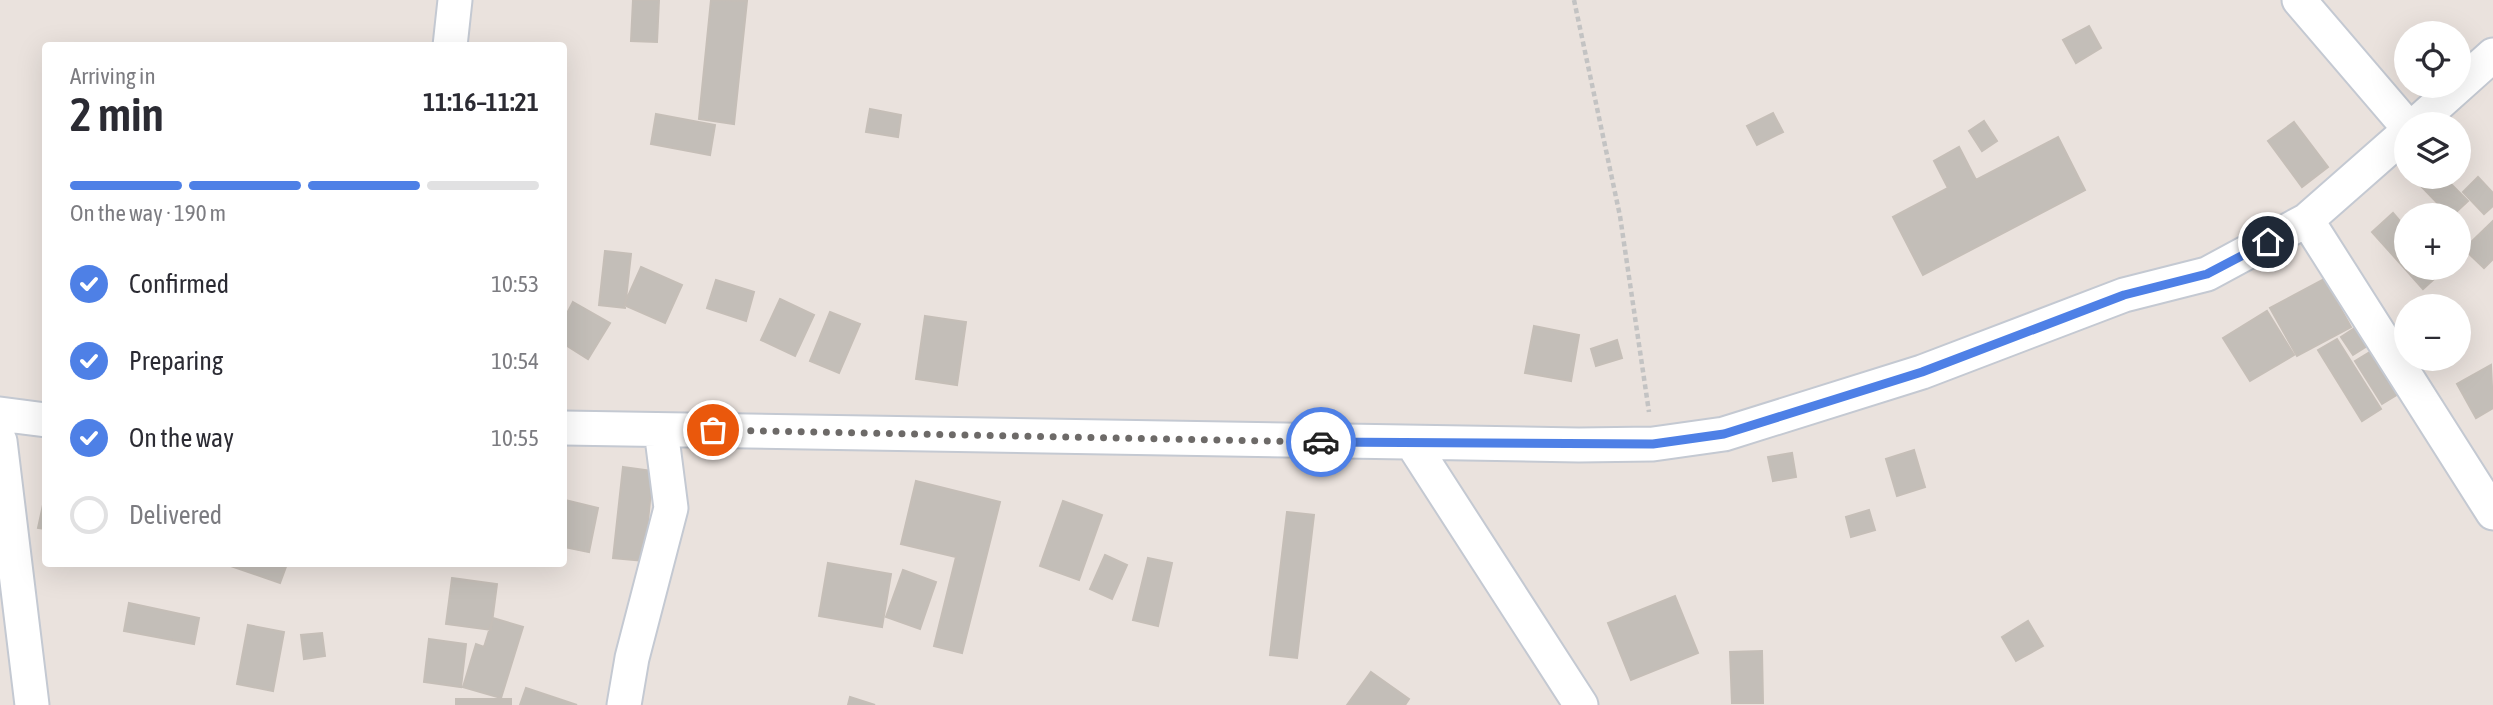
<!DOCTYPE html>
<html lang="en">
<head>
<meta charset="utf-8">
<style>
  :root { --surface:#fff; --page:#f2f2f3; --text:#2b2b33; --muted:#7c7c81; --line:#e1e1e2; --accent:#4e80e6 }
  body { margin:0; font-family:"Asap Condensed",sans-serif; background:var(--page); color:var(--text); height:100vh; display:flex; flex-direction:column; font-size:26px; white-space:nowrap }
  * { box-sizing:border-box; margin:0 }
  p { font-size:23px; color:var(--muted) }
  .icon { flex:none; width:38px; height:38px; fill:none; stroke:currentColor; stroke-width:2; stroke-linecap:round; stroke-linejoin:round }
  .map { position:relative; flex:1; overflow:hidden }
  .drawer { position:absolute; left:42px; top:42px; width:525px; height:525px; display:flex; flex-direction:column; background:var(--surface); border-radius:7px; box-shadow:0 7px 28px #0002 }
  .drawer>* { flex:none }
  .fabs { position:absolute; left:2394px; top:21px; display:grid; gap:14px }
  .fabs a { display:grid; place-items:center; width:77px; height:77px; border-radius:50%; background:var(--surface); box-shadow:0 7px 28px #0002; font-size:35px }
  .pin { position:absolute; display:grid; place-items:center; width:60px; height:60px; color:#fff; margin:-30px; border:4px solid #fff; border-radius:50%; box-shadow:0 2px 7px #0007 }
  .courier { position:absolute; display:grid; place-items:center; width:70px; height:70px; margin:-35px; border:5px solid #4e80e6; border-radius:50%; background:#fff; color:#222; box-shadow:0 2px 9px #0007 }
  .headline em { font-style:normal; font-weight:600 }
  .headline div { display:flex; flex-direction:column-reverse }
  .headline { display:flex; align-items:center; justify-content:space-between; height:119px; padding:0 28px }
  h1 { font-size:46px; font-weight:600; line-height:52px }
  .bar { display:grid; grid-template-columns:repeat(4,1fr); gap:10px 7px; align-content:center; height:84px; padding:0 28px }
  .bar i { height:9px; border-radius:5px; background:var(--line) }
  .bar .selected { background:var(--accent) }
  .bar p { grid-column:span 4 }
  ol { padding:0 28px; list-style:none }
  li { display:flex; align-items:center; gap:21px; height:77px }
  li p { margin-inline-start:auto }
  li .icon { padding:7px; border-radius:50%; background:var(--accent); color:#fff; stroke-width:4 }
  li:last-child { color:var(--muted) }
  li i { width:38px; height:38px; border:4px solid var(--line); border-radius:50% }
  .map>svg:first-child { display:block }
</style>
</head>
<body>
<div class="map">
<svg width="2493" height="705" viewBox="0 0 2493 705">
  <rect width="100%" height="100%" fill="#eae2dd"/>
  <path fill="#c3beb8" stroke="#c5beb7" stroke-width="2" d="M633,0H659L657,42L631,41Z
    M711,0L747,1L734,124L699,119Z
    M2089,26L2101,48L2076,63L2063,40Z
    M870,109L901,115L898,137L866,132Z
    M1773,113L1783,132L1757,145L1747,126Z
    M656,114L715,125L710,155L651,144Z
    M1984,121L1997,141L1982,151L1969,131Z
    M2294,122L2328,167L2302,187L2268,141Z
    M2058,137L2085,190L1923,275L1893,217L1948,188L1934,161L1959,147L1976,180Z
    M2429,177H2444L2468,201L2453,215H2449L2420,185Z
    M2478,177L2493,193V206L2484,214L2463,192Z
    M2393,213L2406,228V268H2442L2444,270L2423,289L2372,232Z
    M2493,221V259L2484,268L2464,249Z
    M605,251L631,254L625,308L599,305Z
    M641,267L682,285L665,323L624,305Z
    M2324,279L2351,327L2297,356L2270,308Z
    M716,280L754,292L746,321L707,308Z
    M780,299L814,315L795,356L761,340Z
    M573,302L610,323L588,359L564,344V319Z
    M2267,311L2294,355L2250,381L2223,338Z
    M830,312L860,324L839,373L810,361Z
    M925,316L966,322L957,385L916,379Z
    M2361,324L2372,343L2353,355L2341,337Z
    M1534,326L1579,335L1571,381L1525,373Z
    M2337,339L2381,409L2362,421L2318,350Z
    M1617,340L1622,358L1596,366L1591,349Z
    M2373,350L2400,393L2382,404L2355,361Z
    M2491,365L2493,408L2476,418L2457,384Z
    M1914,450L1925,487L1897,496L1886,459Z
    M1792,453L1796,477L1773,481L1768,457Z
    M623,467L653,471L644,561L613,558Z
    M916,481L1000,502L962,653L934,646L956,557L901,544Z
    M46,491V529L38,528Z
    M565,500L598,508L589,552L564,547Z
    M1063,501L1102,515L1079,580L1040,566Z
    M1869,510L1875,530L1851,537L1846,517Z
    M1287,512L1314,515L1297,658L1270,655Z
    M1105,555L1127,565L1112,599L1090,589Z
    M1148,558L1172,563L1158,626L1133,620Z
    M828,563L891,574L882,627L819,616Z
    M225,564H287L280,583Z
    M903,570L936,582L920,629L886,617Z
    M452,578L497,584L491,630L446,624Z
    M1675,596L1698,653L1631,680L1608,623Z
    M129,603L199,618L194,644L124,631Z
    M493,618L523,627L501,698L463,687L476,644L484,647Z
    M2028,621L2043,646L2016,661L2002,637Z
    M248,625L284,632L273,691L237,684Z
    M322,633L325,656L304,659L301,635Z
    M429,639L466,644L461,687L424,682Z
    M1762,651L1763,703H1732L1730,652Z
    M1371,672L1409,699L1405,705H1347Z
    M526,688L577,705H520Z
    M850,697L875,705H848Z
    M456,699H511V705H456Z"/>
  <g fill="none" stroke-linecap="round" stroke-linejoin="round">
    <g stroke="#c4c9d2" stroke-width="37">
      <path id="street" d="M2299,0L2406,125
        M450,46L455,0
        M2416,124L2493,55
        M2307,220L2493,513
        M0,414L46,420
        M564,428L1579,445L1653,444L1724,434L1922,372L2124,295L2207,274L2307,220L2406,133
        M0,441L32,705
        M1412,443L1581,705
        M624,705L632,658L671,508L661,430"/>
    </g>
    <path stroke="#c3c3c3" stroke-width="4.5" stroke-dasharray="5 3.5" stroke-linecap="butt" d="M1574,0L1620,216L1649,412"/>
    <use href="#street" stroke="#fff" stroke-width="33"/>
  </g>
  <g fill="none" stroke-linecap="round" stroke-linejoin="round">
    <path stroke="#6d6a68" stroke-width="7" stroke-dasharray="0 12.6" d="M713,430L1321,442"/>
    <path stroke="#4e80e6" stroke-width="9" d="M1321,442L1653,444L1724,434L1922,372L2124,295L2207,274L2268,242"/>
  </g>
</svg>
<div class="fabs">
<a><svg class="icon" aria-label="locate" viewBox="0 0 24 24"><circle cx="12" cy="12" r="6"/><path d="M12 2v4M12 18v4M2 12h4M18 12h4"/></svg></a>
<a><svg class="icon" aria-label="layers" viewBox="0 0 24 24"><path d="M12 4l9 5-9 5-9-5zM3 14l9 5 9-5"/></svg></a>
<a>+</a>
<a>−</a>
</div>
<div class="pin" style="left:713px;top:430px;background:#ea580c"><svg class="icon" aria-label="bag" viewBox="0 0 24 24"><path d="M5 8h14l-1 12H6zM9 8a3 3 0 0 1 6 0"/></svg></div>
<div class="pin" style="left:2268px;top:242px;background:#1f2937"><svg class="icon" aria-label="home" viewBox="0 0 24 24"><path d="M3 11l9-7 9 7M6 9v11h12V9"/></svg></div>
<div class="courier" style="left:1321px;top:442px"><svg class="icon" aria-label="car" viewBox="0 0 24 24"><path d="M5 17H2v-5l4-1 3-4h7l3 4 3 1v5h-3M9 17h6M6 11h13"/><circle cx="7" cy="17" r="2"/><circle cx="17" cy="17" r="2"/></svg></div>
<section class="drawer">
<div class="headline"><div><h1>2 min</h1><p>Arriving in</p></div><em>11:16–11:21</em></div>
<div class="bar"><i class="selected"></i><i class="selected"></i><i class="selected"></i><i></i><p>On the way · 190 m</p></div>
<ol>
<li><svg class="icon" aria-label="check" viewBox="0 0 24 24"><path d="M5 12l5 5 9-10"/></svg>Confirmed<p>10:53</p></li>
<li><svg class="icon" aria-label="check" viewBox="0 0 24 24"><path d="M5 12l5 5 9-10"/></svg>Preparing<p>10:54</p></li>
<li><svg class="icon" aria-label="check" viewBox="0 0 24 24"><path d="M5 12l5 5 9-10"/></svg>On the way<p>10:55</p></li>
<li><i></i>Delivered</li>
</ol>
</section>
</div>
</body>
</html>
